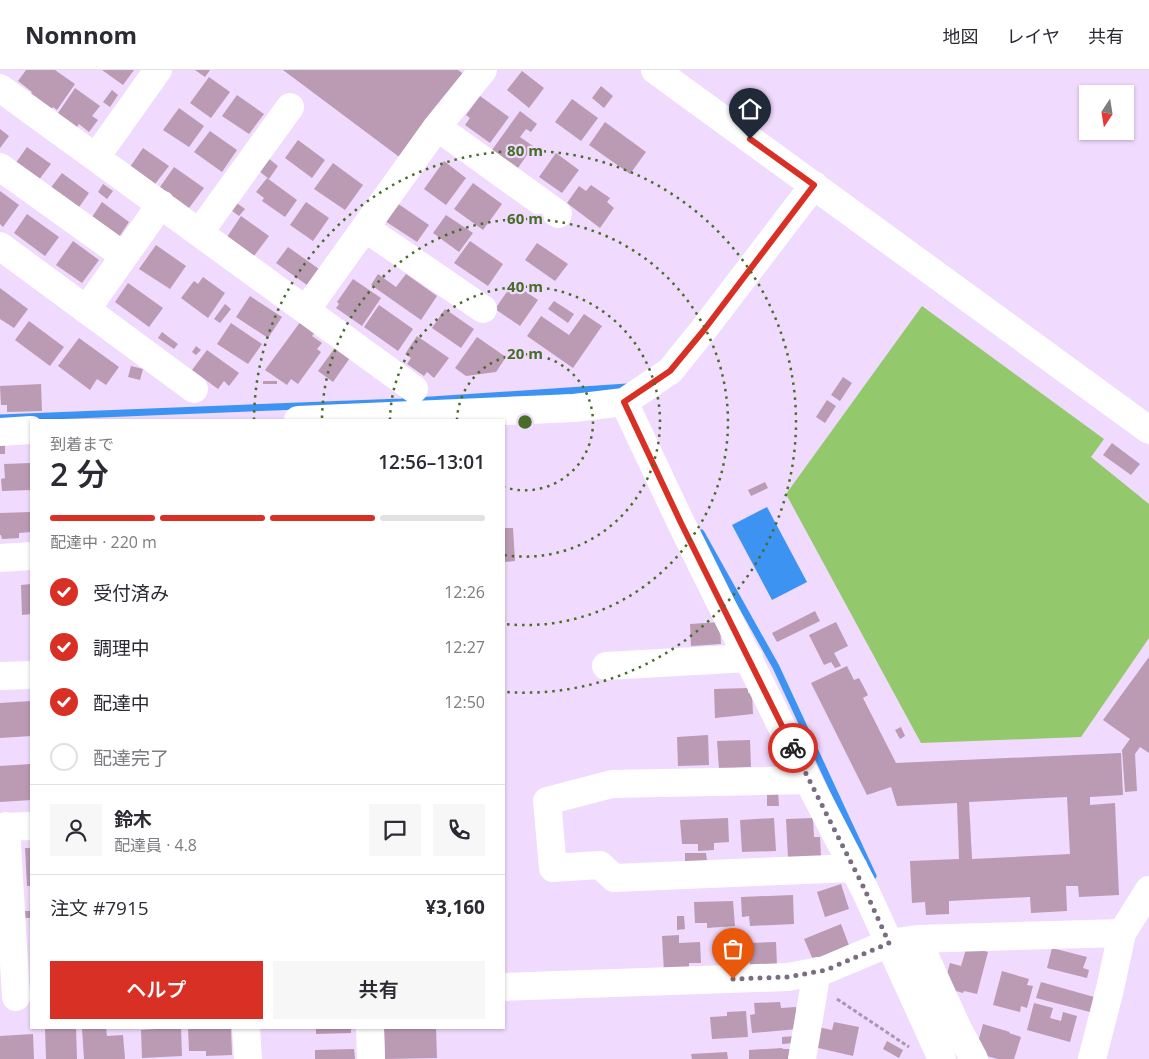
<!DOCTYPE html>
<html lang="ja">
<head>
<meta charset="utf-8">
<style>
  :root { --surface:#fff; --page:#f7f7f7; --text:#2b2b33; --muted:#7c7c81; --line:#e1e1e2; --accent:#d93025 }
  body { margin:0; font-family:"Open Sans","Noto Sans JP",sans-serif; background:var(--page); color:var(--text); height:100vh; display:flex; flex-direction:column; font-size:19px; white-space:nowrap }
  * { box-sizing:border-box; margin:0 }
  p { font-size:16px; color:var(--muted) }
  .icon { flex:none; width:28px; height:28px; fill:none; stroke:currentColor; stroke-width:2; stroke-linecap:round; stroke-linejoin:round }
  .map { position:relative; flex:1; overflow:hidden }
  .panel { position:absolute; left:30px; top:349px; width:475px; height:610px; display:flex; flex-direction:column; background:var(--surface); border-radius:0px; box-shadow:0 1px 4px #0004 }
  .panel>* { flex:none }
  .needle { width:32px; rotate:192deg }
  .tools { position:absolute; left:1079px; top:15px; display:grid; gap:10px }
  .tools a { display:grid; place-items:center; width:55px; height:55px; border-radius:0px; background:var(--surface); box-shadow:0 1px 4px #0004; font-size:25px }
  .pin { position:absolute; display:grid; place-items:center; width:42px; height:42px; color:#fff; margin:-51px -21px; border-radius:50% 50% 50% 0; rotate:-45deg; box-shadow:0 0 5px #0007 }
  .pin .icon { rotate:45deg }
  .courier { position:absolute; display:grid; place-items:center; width:50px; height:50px; margin:-25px; border:4px solid #d93025; border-radius:50%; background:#fff; color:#222; box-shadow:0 1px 6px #0007 }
  .headline em { font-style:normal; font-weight:600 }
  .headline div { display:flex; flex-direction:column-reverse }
  .headline { display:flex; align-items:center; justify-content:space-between; height:85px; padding:0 20px }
  h1 { font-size:32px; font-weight:600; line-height:38px }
  .bar { display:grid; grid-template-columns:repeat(4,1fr); gap:8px 5px; align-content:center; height:60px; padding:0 20px }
  .bar i { height:6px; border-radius:4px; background:var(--line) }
  .bar .selected { background:var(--accent) }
  .bar p { grid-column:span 4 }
  .line { display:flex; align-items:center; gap:12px; padding:0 20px; border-top:1px solid var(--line) }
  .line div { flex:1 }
  .round { display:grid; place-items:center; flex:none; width:52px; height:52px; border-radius:0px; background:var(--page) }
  ol { padding:0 20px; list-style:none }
  li { display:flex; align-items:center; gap:15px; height:55px }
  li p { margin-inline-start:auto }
  li .icon { padding:5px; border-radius:50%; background:var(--accent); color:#fff; stroke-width:4 }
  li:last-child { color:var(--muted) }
  li i { width:28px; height:28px; border:2px solid var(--line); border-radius:50% }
  .action { display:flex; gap:10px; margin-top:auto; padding:10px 20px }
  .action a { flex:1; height:58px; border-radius:0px; background:var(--accent); color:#fff; font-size:20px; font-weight:600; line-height:58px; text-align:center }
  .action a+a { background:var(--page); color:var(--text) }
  header { display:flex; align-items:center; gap:30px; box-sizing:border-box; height:70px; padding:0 25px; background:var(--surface); border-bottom:1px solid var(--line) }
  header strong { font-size:24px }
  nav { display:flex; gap:28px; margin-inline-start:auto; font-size:18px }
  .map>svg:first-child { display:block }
</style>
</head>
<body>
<header>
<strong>Nomnom</strong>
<nav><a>地図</a><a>レイヤ</a><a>共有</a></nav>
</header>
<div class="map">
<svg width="1149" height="989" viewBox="0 0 1149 989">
  <rect width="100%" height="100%" fill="#f0dafd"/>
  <path fill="#93c86d" d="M922,236L1104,369L1091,387L1149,434V568L1081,667L921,673L786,424Z"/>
  <path fill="#3d93f2" d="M767,437L807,512L772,530L732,455Z"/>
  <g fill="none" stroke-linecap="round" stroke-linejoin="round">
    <path stroke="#3d93f2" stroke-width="7" d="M0,348L401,332L627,317L629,319
      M701,463L776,597L873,806"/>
  </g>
  <path fill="#bb9ab4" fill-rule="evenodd" d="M26,0H55L75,14L57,40L53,37L50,41L29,26L32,22L18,11Z
    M102,0H134L123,15Z
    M195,0H210L205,7Z
    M283,0H458L465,5L402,89Z
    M522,1L544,18L529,38L507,20Z
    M209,7L230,22L211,48L190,33Z
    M601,16L613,26L604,38L592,28Z
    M75,18L100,36L92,46L98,50L89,62L79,54L75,60L56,46Z
    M112,20L118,25L110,37L103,32Z
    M237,25L264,44L249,64L222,46Z
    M480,26L509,47L490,73L465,55L470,48L466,45Z
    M572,29L598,48L581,71L555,52Z
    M179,38L204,56L189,77L163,60Z
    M520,41L537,54L531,62L526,59L520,67L533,76L518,98L492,80Z
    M605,52L646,82L630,104L589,75Z
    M0,59L9,66L0,78Z
    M210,61L237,80L222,102L194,82Z
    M298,70L325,90L312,108L285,88Z
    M27,77L51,94L38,111L15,94Z
    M143,78L169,96L155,114L130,97Z
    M556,83L579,100L562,123L539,107Z
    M268,88L278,96L269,109L259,101Z
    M444,91L466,108L446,135L424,119Z
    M333,93L363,115L345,140L314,119Z
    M174,97L204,118L189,138L160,117Z
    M62,103L89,123L77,140L49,120Z
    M267,108L297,130L285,147L262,131L264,128L256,122Z
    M473,113L502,134L483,160L454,139Z
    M103,114L113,121L107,129L98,122Z
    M591,115L610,128L607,132L614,138L600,158L567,133L579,116L586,121Z
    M0,121L19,135L3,157L0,154Z
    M234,131L245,139L239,146L228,138Z
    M102,132L129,152L119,167L92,147Z
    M306,132L329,148L313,171L290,155Z
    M397,133L429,155L417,172L385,151Z
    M27,144L59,167L45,186L14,163Z
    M446,145L473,163L459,182L433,163Z
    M241,146L269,166L254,186L227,167Z
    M73,171L99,190L82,213L56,195Z
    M470,171L503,194L488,216L454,193Z
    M537,173L568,194L555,211L525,190Z
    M156,175L186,196L170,219L139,199Z
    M288,177L319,199L307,215L276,193Z
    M378,204L396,217L406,204L437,226L421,250L371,215Z
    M203,207L225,223L208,248L181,228L194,211L198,214Z
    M353,209L381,228L362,256L336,238L339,234L337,232Z
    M128,213L163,238L149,257L115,232Z
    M513,213L538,230L520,256L495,239Z
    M0,218L28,239L14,258L0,249Z
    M250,226L282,247L268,268L236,247Z
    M554,231L574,244L568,253L548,239Z
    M225,234L231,239L220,253L214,249Z
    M379,235L413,259L398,281L364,257Z
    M445,239L474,259L461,278L432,258Z
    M584,244L602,256L573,298L527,266L541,246L569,265Z
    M29,251L64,277L50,296L15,270Z
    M301,251L316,261L312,266L322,273L317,279L321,282L298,314L291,309L287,315L265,300Z
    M231,253L262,274L248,294L217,274Z
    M162,262L178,274L174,279L158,268Z
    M417,266L449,288L434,308L427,302L424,306L407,294L411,288L405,284Z
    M477,267L506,287L496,302L466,306L455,298Z
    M79,268L119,297L106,315L97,309L90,320L58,296Z
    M337,275L352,285L333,312L318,301Z
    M196,276L201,280L196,285L192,282Z
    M207,280L239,303L229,316L224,311L218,319L192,300Z
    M131,296L143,299L140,310L128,307Z
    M843,307L852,313L840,331L831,325Z
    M263,311H277V314H263Z
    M41,314L42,341L7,342V335H1L0,316Z
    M827,330L836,336L825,353L816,347Z
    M0,373H5V384H0Z
    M1112,373L1140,394L1131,405L1103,385Z
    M31,393V420L2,421L1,409L5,408L4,394Z
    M765,412L768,418L751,426L748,420Z
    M30,442L31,462L19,463V468L2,469L1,465H0V443Z
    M504,458H513L515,491L504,492Z
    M31,514V544L22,545L21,515Z
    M815,541L820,551L777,572L772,563Z
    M720,552L721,574L691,576L690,554Z
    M836,552L848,576L834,583L841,596L835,598L831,592L824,595L809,565Z
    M1149,587V683L1140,677L1135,684L1137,721L1125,722L1122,680L1130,669L1103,650Z
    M847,596L854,610L859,608L868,625L863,628L896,693L1121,683L1123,725L1090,727V735L1115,733L1119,825L1079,827L1078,816H1066L1067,841L1031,843L1030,827L949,831V844L926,845L925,832L912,833L910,791L959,789L957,733L897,736L891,717L867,725L811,613ZM1067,727L1070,784L972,789L969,732Z
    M748,618V623H752L753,644L715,648L714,619Z
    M31,631V666L0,668V633Z
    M901,657L905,666L900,669L895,660Z
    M708,665L709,695L678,696L677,667Z
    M750,670L751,697L719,699L717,671Z
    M31,694V730L0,732V696Z
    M778,721L779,736H767V722Z
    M728,748L729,772L714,773V780L698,781V774H682L680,750Z
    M774,748L776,781L742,782L740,750Z
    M813,748L814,767H820L821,786L788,788L786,749Z
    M25,778H31V816H27Z
    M685,783H706L707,791L685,792Z
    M841,814L849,839L825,847L817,822Z
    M793,825L794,854L750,856L749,846L742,847L741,827Z
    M733,831L735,856L707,858V853H695L694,832Z
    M25,841H31V848H25Z
    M677,846H684L685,859L677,860Z
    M841,854L850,878L814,892L804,869Z
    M679,865V873L700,872L701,893H689V900L664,902L662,866Z
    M734,871H739L741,897H735Z
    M776,872L777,895L750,896L749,873Z
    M967,876L988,882L977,924L964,921L963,923L953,920L944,915L950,893L961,896Z
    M1052,878L1087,887L1083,898L1089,900L1087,908L1047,898Z
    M1002,901L1029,909L1027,915L1033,916L1027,938L1021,936L1020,942L993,935Z
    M1041,912L1094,927L1090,942L1036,928Z
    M780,932L781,938L796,937L798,959L752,963L750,945L755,944L754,933Z
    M1034,933L1053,938L1050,948L1061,951L1063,942L1077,946L1070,972L1027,960Z
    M746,941L748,967L712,969L710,947L727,946V942Z
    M834,952L859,957L853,986L814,977L818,957L832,960Z
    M983,954L1010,962L1009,963L1021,967L1014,989H998L975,983Z
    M45,958H76L77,989H46Z
    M82,958H106L107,966L123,965L125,989H84Z
    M156,958H181L182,986L142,988L141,960L156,959Z
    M188,958H231L232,985L206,986V981H189Z
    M316,958H351V963L316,964Z
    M384,958H436L437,988L385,989Z
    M33,964L34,989H0V966Z
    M796,966V973L782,974V967Z
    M887,971L903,980L899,988L883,979Z
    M782,978L783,979H790L791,989H749V980Z
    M354,979L355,989H315V980Z
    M727,982L728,989H692L691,984Z"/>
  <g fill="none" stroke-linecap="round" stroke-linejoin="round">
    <path stroke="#a898b2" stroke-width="3" stroke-dasharray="4 2.5" stroke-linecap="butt" d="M837,929L909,977"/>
    <path stroke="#fff" stroke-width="28" d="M655,0L1149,360
      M0,18L414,319
      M437,57L558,144
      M96,87L158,0
      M0,97L124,186
      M365,158L483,239
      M199,163L290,37
      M0,176L194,319
      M86,240L161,134
      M306,240L437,57L483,0
      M624,332L681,453L808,710L865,820L942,989
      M298,350L574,338L624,332L670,301L704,259L814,115
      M0,362L31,360
      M0,488L31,486
      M606,596L749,588
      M0,606L31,605
      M808,710L612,714L547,731L553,798L600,795L614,808L854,798
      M6,756L16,927
      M0,757L31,756
      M917,869L957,957L974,989
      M504,917L788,907L825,900L889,873L917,869L1122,863
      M246,958L248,989
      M370,958L371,989
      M802,989L817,901
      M1092,989L1110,919L1122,863L1149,820"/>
  </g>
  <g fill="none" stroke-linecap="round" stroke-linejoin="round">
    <path stroke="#7a6d82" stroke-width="5" stroke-dasharray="0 9" d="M733,909L788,907L826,900L889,873L865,820L793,678"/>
    <path stroke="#d93025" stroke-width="6" d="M750,69L814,115L704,260L670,301L624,332L681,453L793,678"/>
  </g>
  <g fill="none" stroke="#476d27" stroke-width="2.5" stroke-dasharray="2.5 5">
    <path d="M457 350A68 68 0 1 1 504 417"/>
    <path d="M390 350A135 135 0 1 1 504 485"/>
    <path d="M322 348A203 203 0 1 1 504 554"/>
    <path d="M254 350A271 271 0 1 1 506 622"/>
  </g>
  <circle cx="525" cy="352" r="8" fill="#476d27" stroke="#f0dafd" stroke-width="2.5"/>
  <g font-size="15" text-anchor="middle" font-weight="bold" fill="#476d27" stroke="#f0dafd" stroke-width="4.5" stroke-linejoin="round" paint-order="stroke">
    <text x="525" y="86">80 m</text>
    <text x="525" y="154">60 m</text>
    <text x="525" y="222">40 m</text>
    <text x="525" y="289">20 m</text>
  </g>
</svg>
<div class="tools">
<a><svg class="needle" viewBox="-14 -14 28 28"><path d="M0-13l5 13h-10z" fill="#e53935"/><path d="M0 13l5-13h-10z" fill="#7c7c81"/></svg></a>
</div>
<div class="pin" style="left:733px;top:909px;background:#ea580c"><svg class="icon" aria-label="bag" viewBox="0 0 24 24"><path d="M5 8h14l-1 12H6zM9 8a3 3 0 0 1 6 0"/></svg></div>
<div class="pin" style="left:750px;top:69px;background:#1f2937"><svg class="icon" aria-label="home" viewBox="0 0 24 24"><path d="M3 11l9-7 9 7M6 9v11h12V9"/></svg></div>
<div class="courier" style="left:793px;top:678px"><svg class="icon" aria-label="bike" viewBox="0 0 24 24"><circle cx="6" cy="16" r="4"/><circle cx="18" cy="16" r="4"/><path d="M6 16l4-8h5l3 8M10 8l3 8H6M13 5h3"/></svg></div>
<section class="panel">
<div class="headline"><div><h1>2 分</h1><p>到着まで</p></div><em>12:56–13:01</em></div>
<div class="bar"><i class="selected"></i><i class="selected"></i><i class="selected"></i><i></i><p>配達中 · 220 m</p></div>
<ol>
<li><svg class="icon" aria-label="check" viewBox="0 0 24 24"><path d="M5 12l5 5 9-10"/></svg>受付済み<p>12:26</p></li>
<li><svg class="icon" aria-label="check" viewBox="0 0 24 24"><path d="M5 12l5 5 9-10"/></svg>調理中<p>12:27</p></li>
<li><svg class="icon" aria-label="check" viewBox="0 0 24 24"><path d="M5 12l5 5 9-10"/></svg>配達中<p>12:50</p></li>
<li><i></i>配達完了</li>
</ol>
<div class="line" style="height:90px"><a class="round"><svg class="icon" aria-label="person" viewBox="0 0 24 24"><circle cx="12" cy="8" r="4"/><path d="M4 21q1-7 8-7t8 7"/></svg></a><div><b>鈴木</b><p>配達員 · 4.8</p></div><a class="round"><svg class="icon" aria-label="chat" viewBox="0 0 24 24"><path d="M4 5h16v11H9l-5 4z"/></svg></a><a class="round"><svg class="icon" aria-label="phone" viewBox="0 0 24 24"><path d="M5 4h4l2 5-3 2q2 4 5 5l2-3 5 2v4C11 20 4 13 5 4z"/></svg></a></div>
<div class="line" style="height:65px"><div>注文 #7915</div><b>¥3,160</b></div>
<div class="action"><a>ヘルプ</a><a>共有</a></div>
</section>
</div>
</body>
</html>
